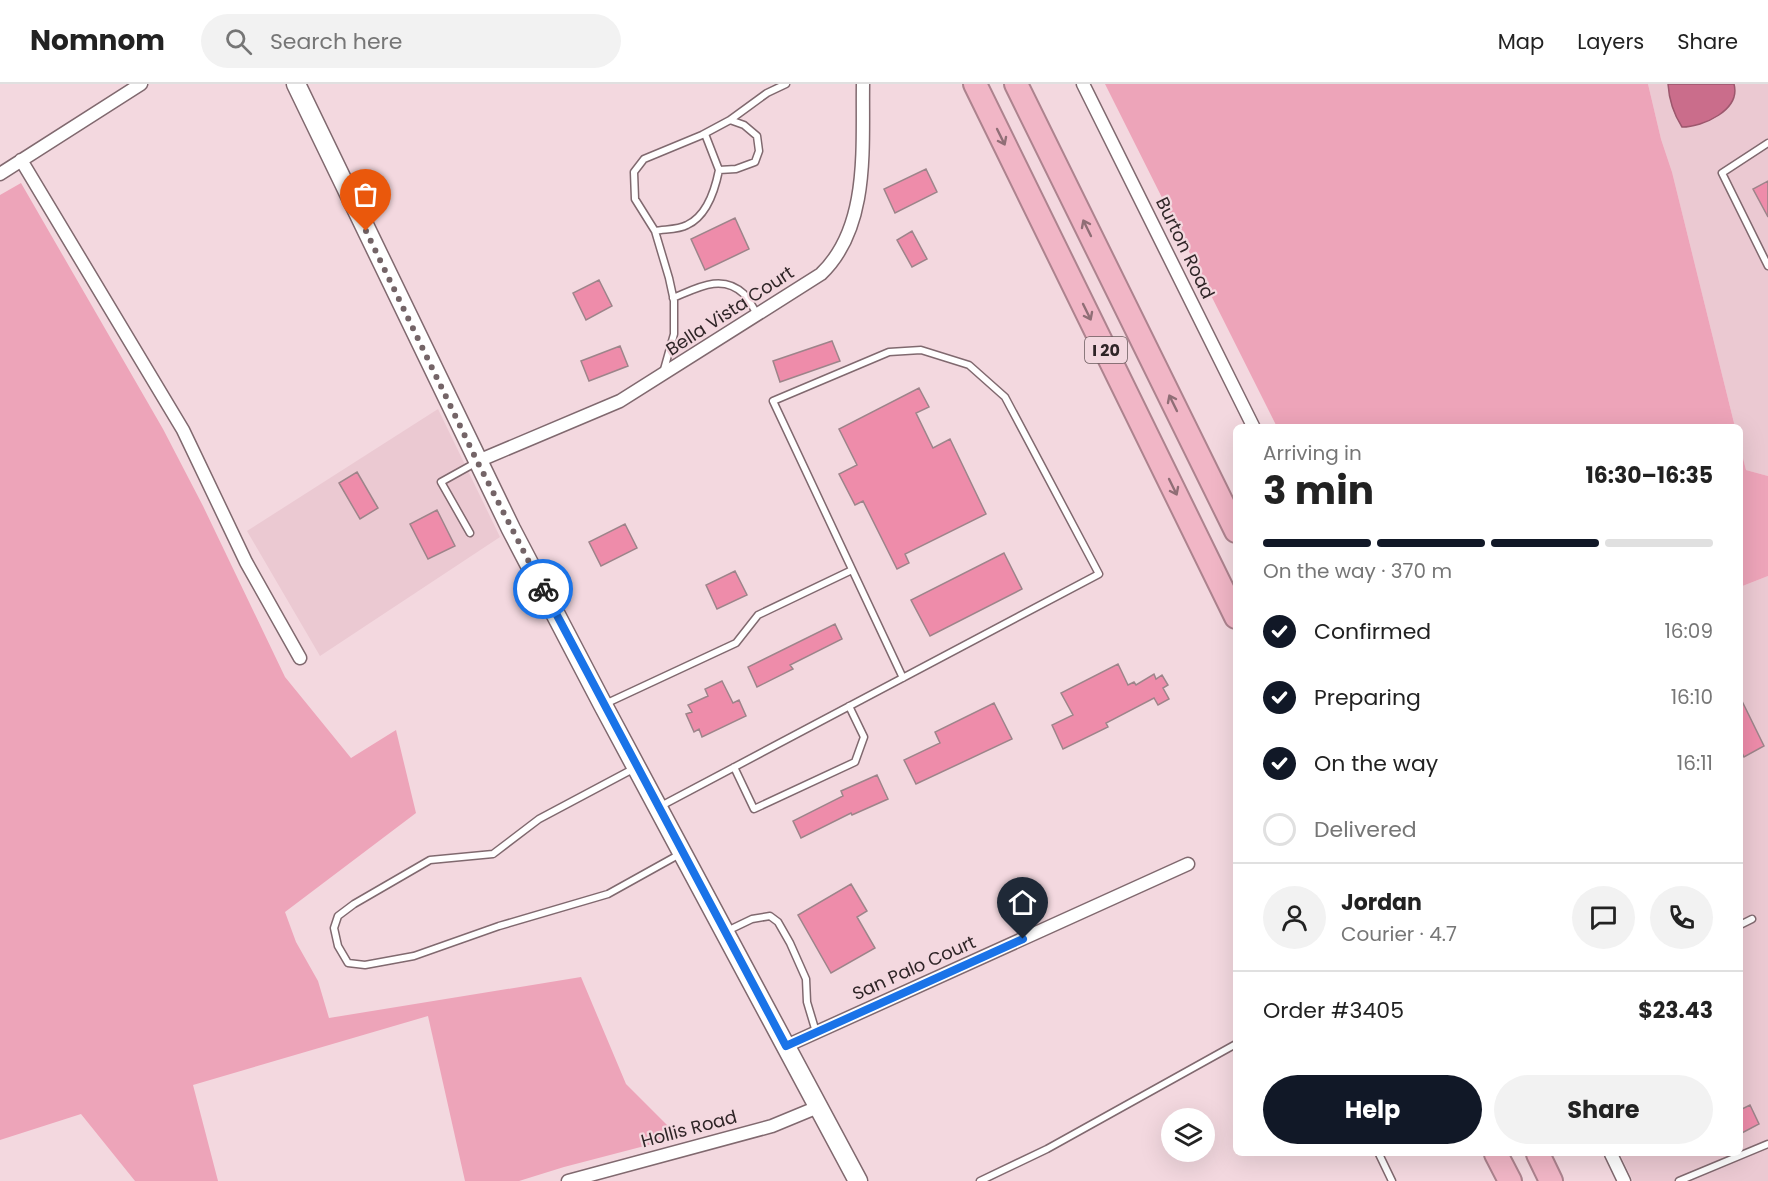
<!DOCTYPE html>
<html lang="en">
<head>
<meta charset="utf-8">
<style>
  :root { --surface:#fff; --page:#f2f2f2; --text:#222; --muted:#767676; --line:#e0e0e0; --accent:#111827 }
  body { margin:0; font-family:Poppins,sans-serif; background:var(--page); color:var(--text); height:100vh; display:flex; flex-direction:column; font-size:22px; white-space:nowrap }
  * { box-sizing:border-box; margin:0 }
  p { font-size:20px; color:var(--muted) }
  .icon { flex:none; width:33px; height:33px; fill:none; stroke:currentColor; stroke-width:2; stroke-linecap:round; stroke-linejoin:round }
  .map { position:relative; flex:1; overflow:hidden }
  .details { position:absolute; left:1233px; top:340px; width:510px; height:732px; display:flex; flex-direction:column; background:var(--surface); border-radius:9px; box-shadow:0 6px 24px #0002 }
  .details>* { flex:none }
  .controls { position:absolute; left:1161px; top:1024px; display:grid; gap:12px }
  .controls a { display:grid; place-items:center; width:54px; height:54px; border-radius:50%; background:var(--surface); box-shadow:0 6px 24px #0002; font-size:30px }
  .pin { position:absolute; display:grid; place-items:center; width:51px; height:51px; color:#fff; margin:-62px -26px; border-radius:50% 50% 50% 0; rotate:-45deg; box-shadow:0 0 6px #0007 }
  .pin .icon { rotate:45deg }
  .courier { position:absolute; display:grid; place-items:center; width:60px; height:60px; margin:-30px; border:4px solid #1a73e8; border-radius:50%; background:#fff; color:#222; box-shadow:0 2px 8px #0007 }
  .head em { font-style:normal; font-weight:700 }
  .head div { display:flex; flex-direction:column-reverse }
  .head { display:flex; align-items:center; justify-content:space-between; height:102px; padding:0 30px }
  h1 { font-size:39px; font-weight:700; line-height:45px }
  .bar { display:grid; grid-template-columns:repeat(4,1fr); gap:9px 6px; align-content:center; height:72px; padding:0 30px }
  .bar i { height:8px; border-radius:4px; background:var(--line) }
  .bar .current { background:var(--accent) }
  .bar p { grid-column:span 4 }
  .line { display:flex; align-items:center; gap:15px; padding:0 30px; border-top:2px solid var(--line) }
  .line div { flex:1 }
  .round { display:grid; place-items:center; flex:none; width:63px; height:63px; border-radius:32px; background:var(--page) }
  ol { padding:0 30px; list-style:none }
  li { display:flex; align-items:center; gap:18px; height:66px }
  li p { margin-inline-start:auto }
  li .icon { padding:6px; border-radius:50%; background:var(--accent); color:#fff; stroke-width:4 }
  li:last-child { color:var(--muted) }
  li i { width:33px; height:33px; border:3px solid var(--line); border-radius:50% }
  .action { display:flex; gap:12px; margin-top:auto; padding:12px 30px }
  .action a { flex:1; height:69px; border-radius:36px; background:var(--accent); color:#fff; font-size:24px; font-weight:700; line-height:69px; text-align:center }
  .action a+a { background:var(--page); color:var(--text) }
  header { display:flex; align-items:center; gap:36px; box-sizing:border-box; height:84px; padding:0 30px; background:var(--surface); border-bottom:2px solid var(--line) }
  header strong { font-size:28px }
  nav { display:flex; gap:33px; margin-inline-start:auto; font-size:21px }
  .search { width:420px; height:54px; background:var(--page); display:flex; align-items:center; gap:15px; box-sizing:border-box; padding:0 21px; border-radius:33px; color:var(--muted); font-size:22px }
  .map>svg:first-child { display:block }
</style>
</head>
<body>
<header>
<strong>Nomnom</strong>
<div class="search"><svg class="icon" aria-label="search" viewBox="0 0 24 24"><circle cx="10" cy="10" r="6"/><path d="M15 15l6 6"/></svg>Search here</div>
<nav><a>Map</a><a>Layers</a><a>Share</a></nav>
</header>
<div class="map">
<svg width="1768" height="1097" viewBox="0 0 1768 1097">
  <rect width="100%" height="100%" fill="#f3d8df"/>
  <path fill="#ebc9d2" d="M1648,0H1768V392L1746,386L1740,362V344L1735,343L1672,88L1661,55Z
    M438,325L500,453L320,572L247,447Z
    M1768,492V1097H1633L1620,1070H1740V503Z"/>
  <path fill="#eda4b9" d="M1105,0H1648L1661,55L1672,88L1735,343H1277Z
    M21,99L163,345L203,422L285,593L351,674L396,646L416,729L285,828L296,858L318,897L329,934L581,893L626,1000L679,1053L564,1083L519,1097H465L428,932L193,1001L218,1097H135L81,1030L0,1056V111Z
    M1740,362L1746,386L1768,392V492L1740,503Z"/>
  <path fill="#ca6d8b" stroke="#9c576d" stroke-width="1.5" d="M1668,0H1734C1741,26 1703,43 1682,43C1673,29 1669,16 1668,0Z"/>
  <path fill="#ee8caa" stroke="#9d848a" stroke-width="1.5" d="M926,85L937,108L895,129L884,105Z
    M1768,97V133L1753,105Z
    M735,134L749,165L705,186L691,155Z
    M912,147L927,175L912,183L897,156Z
    M599,196L612,222L586,236L573,209Z
    M832,257L840,277L780,298L773,277Z
    M620,262L628,282L589,297L581,277Z
    M919,304L929,323L916,329L933,364L950,355L986,430L905,470L909,479L897,485L863,417L855,421L839,390L857,381L839,345Z
    M357,388L378,424L360,435L339,399Z
    M437,426L455,462L428,475L410,440Z
    M625,440L637,464L601,482L589,458Z
    M1004,469L1022,505L930,552L911,516Z
    M735,487L747,511L717,525L706,501Z
    M835,540L842,555L790,581L793,585L757,603L748,583Z
    M1118,580L1128,601L1134,598L1136,601L1154,590L1156,595L1162,591L1168,601L1163,604L1169,615L1158,621L1154,614L1106,639L1108,643L1063,665L1052,641L1073,631L1061,609Z
    M722,597L733,619L739,616L746,632L702,653L699,645L694,648L686,630L692,628L688,621L708,612L705,605Z
    M1740,613L1764,662L1744,673L1740,665Z
    M994,619L1012,655L916,700L904,676L940,659L935,648Z
    M877,691L888,715L852,731L851,729L801,754L793,737L843,712L841,707Z
    M851,800L867,827L857,833L875,864L831,889L798,831Z
    M1750,1021L1759,1040L1740,1050V1026Z"/>
  <g fill="none" stroke-linecap="round" stroke-linejoin="round">
    <g stroke="#80696f" stroke-width="9">
      <path id="lane" d="M730,36L767,9L786,0
        M705,50L719,86
        M1768,59L1722,89L1768,182
        M655,147C664,145 678,146 687,141C707,132 715,106 719,86L736,85L755,78L759,67L757,52L744,41L730,36L702,51L644,75L634,88L635,115L655,147L669,194L674,217V250L663,289
        M673,214C697,204 722,189 744,210C749,215 753,224 757,230
        M470,449L441,398L477,378
        M605,620L736,559L758,531L852,486
        M734,683L754,725L855,678L864,653L849,622
        M633,685L539,735L493,770L430,776L354,820L338,832L334,844L338,862L348,879L365,881L414,872L499,842L608,810L680,770
        M659,723L1099,490L1005,313L969,281L921,266L889,268L773,317L903,594
        M1740,841L1752,835
        M727,847L752,835L770,832L778,838L790,859L806,895L807,918L816,948
        M1379,1070L1392,1097
        M980,1097L1047,1065L1236,960
        M1679,1097L1768,1060"/>
    </g>
    <g stroke="#80696f" stroke-width="15">
      <path id="street" d="M1083,0L1254,344
        M21,76L183,346L246,478L300,574
        M0,90L141,0
        M478,377L620,317L821,190C870,143 862,63 863,0
        M786,962L1188,780
        M1611,1070L1624,1097
        M568,1097L772,1042L818,1023"/>
    </g>
    <g stroke="#80696f" stroke-width="21">
      <path id="secondary" d="M296,0L511,445L603,621L858,1097"/>
    </g>
    <g stroke="#ad838e" stroke-width="26">
      <path id="highway" d="M975,0L1236,533
        M1016,0L1236,447
        M1496,1070L1510,1097
        M1538,1070L1551,1097"/>
    </g>
    <use href="#lane" stroke="#fff" stroke-width="6"/>
    <use href="#street" stroke="#fff" stroke-width="12"/>
    <use href="#secondary" stroke="#fff" stroke-width="18"/>
    <use href="#highway" stroke="#f1b6c6" stroke-width="22"/>
  </g>
  <defs><path id="oneway-shaft" d="M-6 0H5M1.5-3L5.5 0L1.5 3" fill="none" stroke-width="1.6" stroke-linecap="round" stroke-linejoin="round" transform="scale(1.5)"/></defs>
  <g stroke="#906e76">
    <use href="#oneway-shaft" transform="translate(1001 53) rotate(64)"/>
    <use href="#oneway-shaft" transform="translate(1087 144) rotate(-116)"/>
    <use href="#oneway-shaft" transform="translate(1087 228) rotate(64)"/>
    <use href="#oneway-shaft" transform="translate(1173 319) rotate(-116)"/>
    <use href="#oneway-shaft" transform="translate(1173 403) rotate(64)"/>
  </g>
  <g fill="none" stroke-linecap="round" stroke-linejoin="round">
    <path stroke="#746467" stroke-width="6" stroke-dasharray="0 10.8" d="M366,147L477,377L543,505"/>
    <path stroke="#1a73e8" stroke-width="8" d="M543,505L786,962L1023,855"/>
  </g>
  <g text-anchor="middle" stroke-width="4.5" stroke-linejoin="round" paint-order="stroke">
    <rect fill="#f3d8df" stroke="#6a5b5e" stroke-width="1.5" x="1085" y="253" width="42" height="26" rx="4.5"/>
    <g font-size="16" font-weight="bold" fill="#2f2527">
      <text x="1106" y="272">I 20</text>
    </g>
    <g font-size="18" fill="#2f2527" stroke="#f3d8df">
      <text transform="translate(1185 164) rotate(64)" y="6">Burton Road</text>
      <text transform="translate(730 227) rotate(-33)" y="6">Bella Vista Court</text>
      <text transform="translate(914 884) rotate(-24)" y="6">San Palo Court</text>
      <text transform="translate(689 1045) rotate(-15)" y="6">Hollis Road</text>
    </g>
  </g>
</svg>
<div class="controls">
<a><svg class="icon" aria-label="layers" viewBox="0 0 24 24"><path d="M12 4l9 5-9 5-9-5zM3 14l9 5 9-5"/></svg></a>
</div>
<div class="pin" style="left:366px;top:147px;background:#ea580c"><svg class="icon" aria-label="bag" viewBox="0 0 24 24"><path d="M5 8h14l-1 12H6zM9 8a3 3 0 0 1 6 0"/></svg></div>
<div class="pin" style="left:1023px;top:855px;background:#1f2937"><svg class="icon" aria-label="home" viewBox="0 0 24 24"><path d="M3 11l9-7 9 7M6 9v11h12V9"/></svg></div>
<div class="courier" style="left:543px;top:505px"><svg class="icon" aria-label="bike" viewBox="0 0 24 24"><circle cx="6" cy="16" r="4"/><circle cx="18" cy="16" r="4"/><path d="M6 16l4-8h5l3 8M10 8l3 8H6M13 5h3"/></svg></div>
<section class="details">
<div class="head"><div><h1>3 min</h1><p>Arriving in</p></div><em>16:30–16:35</em></div>
<div class="bar"><i class="current"></i><i class="current"></i><i class="current"></i><i></i><p>On the way · 370 m</p></div>
<ol>
<li><svg class="icon" aria-label="check" viewBox="0 0 24 24"><path d="M5 12l5 5 9-10"/></svg>Confirmed<p>16:09</p></li>
<li><svg class="icon" aria-label="check" viewBox="0 0 24 24"><path d="M5 12l5 5 9-10"/></svg>Preparing<p>16:10</p></li>
<li><svg class="icon" aria-label="check" viewBox="0 0 24 24"><path d="M5 12l5 5 9-10"/></svg>On the way<p>16:11</p></li>
<li><i></i>Delivered</li>
</ol>
<div class="line" style="height:108px"><a class="round"><svg class="icon" aria-label="person" viewBox="0 0 24 24"><circle cx="12" cy="8" r="4"/><path d="M4 21q1-7 8-7t8 7"/></svg></a><div><b>Jordan</b><p>Courier · 4.7</p></div><a class="round"><svg class="icon" aria-label="chat" viewBox="0 0 24 24"><path d="M4 5h16v11H9l-5 4z"/></svg></a><a class="round"><svg class="icon" aria-label="phone" viewBox="0 0 24 24"><path d="M5 4h4l2 5-3 2q2 4 5 5l2-3 5 2v4C11 20 4 13 5 4z"/></svg></a></div>
<div class="line" style="height:78px"><div>Order #3405</div><b>$23.43</b></div>
<div class="action"><a>Help</a><a>Share</a></div>
</section>
</div>
</body>
</html>
